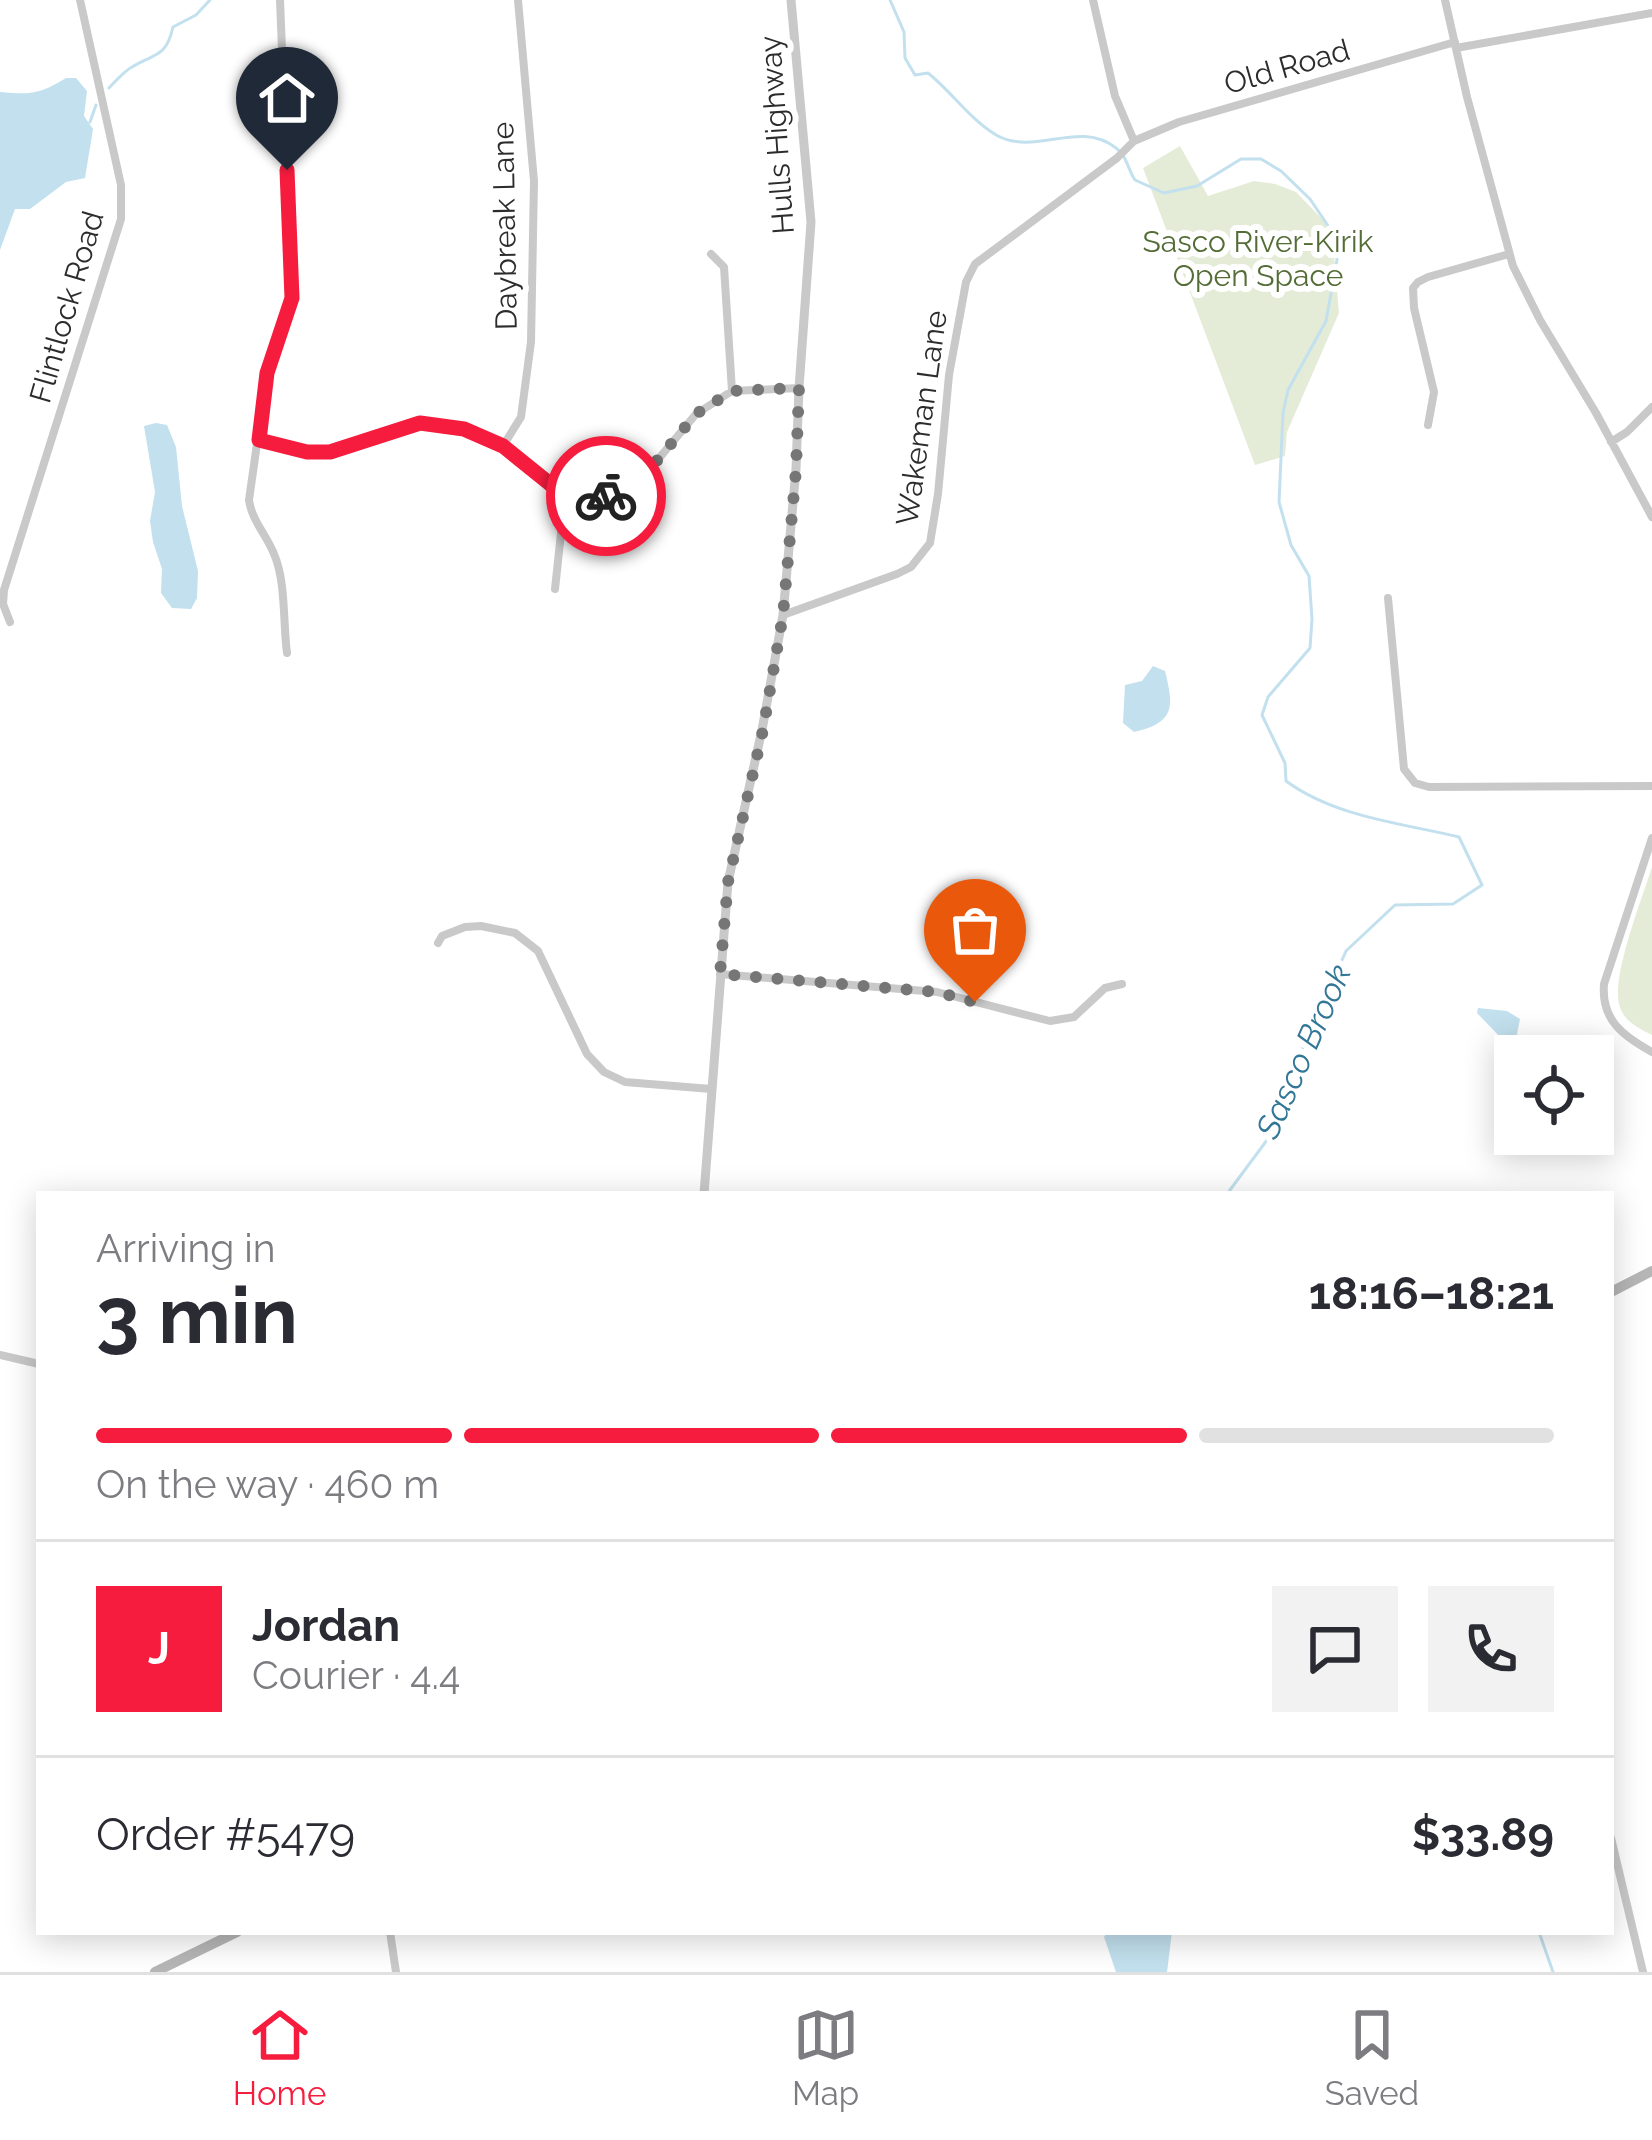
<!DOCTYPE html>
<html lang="en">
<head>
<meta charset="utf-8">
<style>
  :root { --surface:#fff; --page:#f2f2f3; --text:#2b2b33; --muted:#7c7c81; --line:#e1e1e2; --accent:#f61c3e }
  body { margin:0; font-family:Raleway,sans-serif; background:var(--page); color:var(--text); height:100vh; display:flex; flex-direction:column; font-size:45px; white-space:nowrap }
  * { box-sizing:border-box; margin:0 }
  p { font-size:39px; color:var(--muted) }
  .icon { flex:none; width:66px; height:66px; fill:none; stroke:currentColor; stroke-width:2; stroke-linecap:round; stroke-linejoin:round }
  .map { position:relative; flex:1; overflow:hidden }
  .drawer { position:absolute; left:36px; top:1191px; width:1578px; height:744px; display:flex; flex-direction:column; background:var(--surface); border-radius:0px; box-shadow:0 6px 30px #0003 }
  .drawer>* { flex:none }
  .tools { position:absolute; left:1494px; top:1035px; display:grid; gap:24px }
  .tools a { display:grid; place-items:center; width:120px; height:120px; border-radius:0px; background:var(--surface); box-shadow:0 6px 30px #0003; font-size:60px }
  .pin { position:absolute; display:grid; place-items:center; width:102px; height:102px; color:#fff; margin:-123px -51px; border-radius:50% 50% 50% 0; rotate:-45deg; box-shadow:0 0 12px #0007 }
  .pin .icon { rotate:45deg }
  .courier { position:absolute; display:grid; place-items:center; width:120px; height:120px; margin:-60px; border:9px solid #f61c3e; border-radius:50%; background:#fff; color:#222; box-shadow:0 3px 15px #0007 }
  .head em { font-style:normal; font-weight:700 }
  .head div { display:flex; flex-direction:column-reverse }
  .head { display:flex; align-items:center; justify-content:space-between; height:204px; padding:0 60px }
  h1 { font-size:78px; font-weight:700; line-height:90px }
  .bar { display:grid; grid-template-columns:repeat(4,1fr); gap:18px 12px; align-content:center; height:144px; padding:0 60px }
  .bar i { height:15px; border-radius:9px; background:var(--line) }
  .bar .active { background:var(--accent) }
  .bar p { grid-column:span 4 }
  .line { display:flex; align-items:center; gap:30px; padding:0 60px; border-top:3px solid var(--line) }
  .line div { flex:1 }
  .round { display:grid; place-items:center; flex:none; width:126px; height:126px; border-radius:0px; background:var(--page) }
  .tab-bar { display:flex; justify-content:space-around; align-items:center; height:168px; border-top:3px solid var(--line); background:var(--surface); font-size:33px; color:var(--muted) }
  .tab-bar a { display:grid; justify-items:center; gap:6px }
  .tab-bar .active { color:var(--accent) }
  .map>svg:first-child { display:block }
</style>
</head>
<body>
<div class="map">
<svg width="1652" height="1972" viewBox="0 0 1652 1972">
  <rect width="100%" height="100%" fill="#fff"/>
  <path fill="#e4ecd8" d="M1180,146L1208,196L1254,181L1275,184L1296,192L1327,224L1334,255L1339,313L1287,432L1285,456L1255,465L1143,168Z
    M1652,867V1035C1638,1028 1623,1021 1619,1004C1612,974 1642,899 1652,867Z"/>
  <path fill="#c2e0ee" d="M66,78H76L87,91L84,116L93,129L85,178L66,182L30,209H15L0,250V92C31,95 40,94 66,78Z
    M156,423L167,425L176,447L182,506L198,571L197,598L191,609L172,608L161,593L162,569L153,542L150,521L155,492L144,426Z
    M1153,666L1165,671C1174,707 1175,723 1134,732L1123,723L1125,685L1142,681Z
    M1478,1008L1507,1011L1520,1019L1517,1034L1520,1041L1544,1056L1525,1046L1517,1047L1504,1041L1477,1013Z
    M1108,1932H1172L1167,1972H1116L1104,1937Z"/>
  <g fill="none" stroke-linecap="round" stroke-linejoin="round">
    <path stroke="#c2e0ee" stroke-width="3" d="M890,0L904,32L905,58L915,75L928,73C952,92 972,122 998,136C1037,156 1079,119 1116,148C1127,156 1128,170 1135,180L1164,193L1197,186L1241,159H1261L1281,171L1310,199L1335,236L1337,260L1326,321L1288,390L1283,413L1279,502L1291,545L1309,576L1312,619L1310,648L1268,697L1262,715L1285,763L1286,781C1335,817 1401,823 1459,837L1482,885L1453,904L1395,905L1346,951L1299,1057L1270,1136L1227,1194
      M109,88C116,81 123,72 132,67C155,53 166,58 173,27L196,15L210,0
      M90,122L96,105
      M1539,1932L1553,1972"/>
    <path stroke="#c9c9c9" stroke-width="8" d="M280,0L292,298L267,373L249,500C252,521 266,534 274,554C286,581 283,624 287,653
      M1093,0L1115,96L1134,141
      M1445,0L1467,97L1513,266L1540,320L1596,413L1652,517
      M1456,48L1652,13
      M711,254L724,267L732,391
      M1428,425L1434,392L1414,308L1413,288L1418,282L1428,277L1509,254
      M259,440L307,451L330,452L420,423L464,429L503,446L565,496L594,500L635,487L696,414L732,391L799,388
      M1611,442L1627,432L1652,407
      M503,446L521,417L531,342L534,181L518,0
      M555,589L565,496
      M1388,598L1404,769L1415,783L1429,787L1652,786
      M783,615L897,574L911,567L930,543L938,494L949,375L966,282L975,264L1117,158L1134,141L1179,122L1455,42
      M10,622L3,604L4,590L121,219V185L80,0
      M1652,838L1604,984C1601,1020 1623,1036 1652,1052
      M438,943L442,936L465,927L481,926L515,933L538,951L587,1054L604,1072L625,1082L711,1089
      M720,974L937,992L1050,1021L1074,1017L1105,988L1122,984
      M0,1355L39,1364
      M1611,1838L1643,1972
      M390,1932L396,1972"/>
    <path stroke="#c9c9c9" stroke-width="9" d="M704,1194L728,882L762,730L783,615L796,469L799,388L811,222L791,0"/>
    <path stroke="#b6b6b6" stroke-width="10" d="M1611,1292L1652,1271
      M155,1972L237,1932"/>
  </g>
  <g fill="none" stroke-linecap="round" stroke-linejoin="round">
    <path stroke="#767676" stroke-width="12" stroke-dasharray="0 21.6" d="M606,496L635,487L696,414L732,391L799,388L796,470L783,615L763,730L728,882L720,974L937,992L975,1002"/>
    <path stroke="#f61c3e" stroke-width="15" d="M287,170L292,298L267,373L259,440L307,452H330L420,423L464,429L503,446L565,496L594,500L606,496"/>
  </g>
  <g text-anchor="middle" stroke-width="12" stroke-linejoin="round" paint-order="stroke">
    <g font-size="30" fill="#2c2c2c" stroke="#fff">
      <text transform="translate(1287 67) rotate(-16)" y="10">Old Road</text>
      <text transform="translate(777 135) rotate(-94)" y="10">Hulls Highway</text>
      <text transform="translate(505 226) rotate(-91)" y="10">Daybreak Lane</text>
      <text transform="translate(67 307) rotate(-74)" y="10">Flintlock Road</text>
      <text transform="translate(922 418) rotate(-82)" y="10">Wakeman Lane</text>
    </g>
    <g font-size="30" fill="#546c36" stroke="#fff">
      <text x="1258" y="252">Sasco River-Kirik<tspan x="1258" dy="34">Open Space</tspan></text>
    </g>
    <g font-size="33" font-style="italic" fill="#337796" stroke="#fff">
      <text transform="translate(1303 1051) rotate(-66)" y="12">Sasco Brook</text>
    </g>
  </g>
</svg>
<div class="tools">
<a><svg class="icon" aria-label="locate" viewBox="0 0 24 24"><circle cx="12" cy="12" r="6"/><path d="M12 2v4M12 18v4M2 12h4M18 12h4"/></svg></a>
</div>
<div class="pin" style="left:975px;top:1002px;background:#ea580c"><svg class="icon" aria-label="bag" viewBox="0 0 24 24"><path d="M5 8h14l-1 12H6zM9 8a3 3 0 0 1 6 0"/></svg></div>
<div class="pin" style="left:287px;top:170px;background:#1f2937"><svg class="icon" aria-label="home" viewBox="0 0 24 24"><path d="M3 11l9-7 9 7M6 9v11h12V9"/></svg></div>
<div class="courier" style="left:606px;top:496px"><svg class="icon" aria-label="bike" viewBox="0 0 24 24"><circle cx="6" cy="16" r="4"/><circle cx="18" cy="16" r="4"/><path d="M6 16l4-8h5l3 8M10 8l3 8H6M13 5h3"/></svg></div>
<section class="drawer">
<div class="head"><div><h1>3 min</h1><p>Arriving in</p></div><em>18:16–18:21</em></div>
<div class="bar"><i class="active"></i><i class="active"></i><i class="active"></i><i></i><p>On the way · 460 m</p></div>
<div class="line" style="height:216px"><b class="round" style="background:var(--accent);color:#fff">J</b><div><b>Jordan</b><p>Courier · 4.4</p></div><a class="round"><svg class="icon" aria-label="chat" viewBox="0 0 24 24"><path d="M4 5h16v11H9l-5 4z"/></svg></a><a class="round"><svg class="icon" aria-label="phone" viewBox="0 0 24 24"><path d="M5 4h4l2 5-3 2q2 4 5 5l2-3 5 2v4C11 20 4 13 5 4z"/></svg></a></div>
<div class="line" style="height:156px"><div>Order #5479</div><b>$33.89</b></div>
</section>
</div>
<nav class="tab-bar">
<a class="active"><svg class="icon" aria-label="home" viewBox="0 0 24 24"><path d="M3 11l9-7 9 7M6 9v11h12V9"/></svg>Home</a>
<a><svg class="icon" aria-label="map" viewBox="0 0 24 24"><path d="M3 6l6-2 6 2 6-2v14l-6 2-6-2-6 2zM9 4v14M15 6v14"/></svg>Map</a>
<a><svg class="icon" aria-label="saved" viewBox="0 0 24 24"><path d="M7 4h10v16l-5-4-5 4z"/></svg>Saved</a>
</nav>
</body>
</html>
